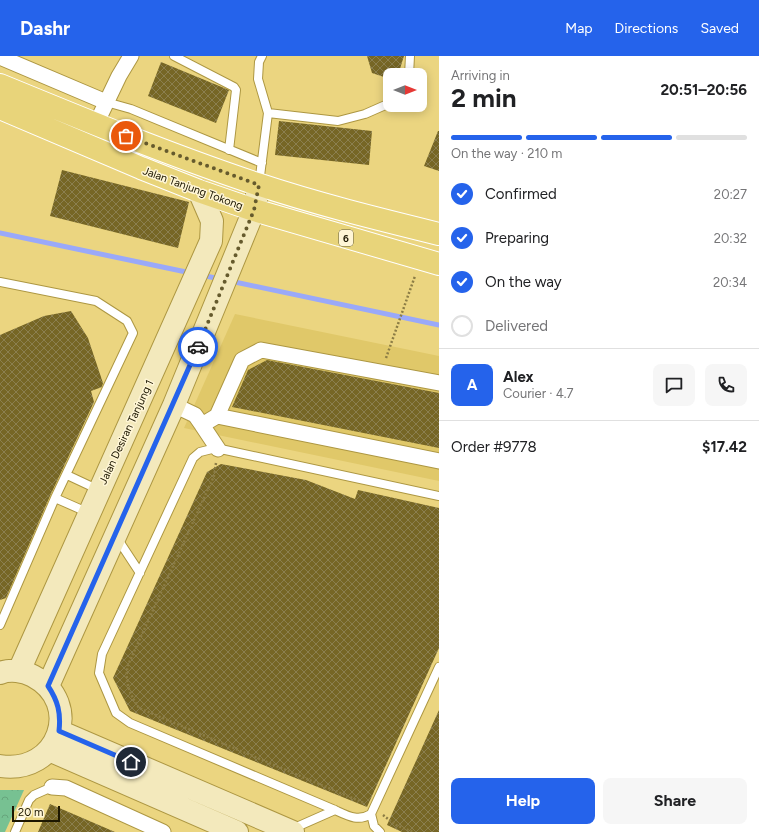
<!DOCTYPE html>
<html lang="en">
<head>
<meta charset="utf-8">
<style>
  :root { --surface:#fff; --page:#f6f6f6; --text:#202124; --muted:#757577; --line:#e0e0e0; --accent:#2563eb }
  body { margin:0; font-family:Figtree,sans-serif; background:var(--page); color:var(--text); height:100vh; display:flex; flex-direction:column; font-size:15px; white-space:nowrap }
  * { box-sizing:border-box; margin:0 }
  p { font-size:13px; color:var(--muted) }
  .icon { flex:none; width:22px; height:22px; fill:none; stroke:currentColor; stroke-width:2; stroke-linecap:round; stroke-linejoin:round }
  .map { position:relative; flex:1; overflow:hidden }
  .panel { display:flex; flex-direction:column; background:var(--surface); width:320px }
  .panel>* { flex:none }
  .needle { width:26px; rotate:90deg }
  .buttons { position:absolute; left:383px; top:12px; display:grid; gap:8px }
  .buttons a { display:grid; place-items:center; width:44px; height:44px; border-radius:8px; background:var(--surface); box-shadow:0 2px 10px #0003; font-size:20px }
  .scale { position:absolute; left:12px; bottom:10px; width:48px; box-sizing:border-box; padding-left:4px; border:2px solid #1d1700; border-top:0; font-size:11px; line-height:14px; white-space:nowrap; color:#1d1700; -webkit-text-stroke:3px #fff6d6; paint-order:stroke }
  .pin { position:absolute; display:grid; place-items:center; width:34px; height:34px; color:#fff; margin:-17px; border:2px solid #fff; border-radius:50%; box-shadow:0 1px 4px #0007 }
  .courier { position:absolute; display:grid; place-items:center; width:40px; height:40px; margin:-20px; border:3px solid #2563eb; border-radius:50%; background:#fff; color:#222; box-shadow:0 1px 5px #0007 }
  .head em { font-style:normal; font-weight:700 }
  .head div { display:flex; flex-direction:column-reverse }
  .head { display:flex; align-items:center; justify-content:space-between; height:68px; padding:0 12px }
  h1 { font-size:26px; font-weight:700; line-height:30px }
  .bar { display:grid; grid-template-columns:repeat(4,1fr); gap:6px 4px; align-content:center; height:48px; padding:0 12px }
  .bar i { height:5px; border-radius:3px; background:var(--line) }
  .bar .current { background:var(--accent) }
  .bar p { grid-column:span 4 }
  .line { display:flex; align-items:center; gap:10px; padding:0 12px; border-top:1px solid var(--line) }
  .line div { flex:1 }
  .round { display:grid; place-items:center; flex:none; width:42px; height:42px; border-radius:8px; background:var(--page) }
  ol { padding:0 12px; list-style:none }
  li { display:flex; align-items:center; gap:12px; height:44px }
  li p { margin-inline-start:auto }
  li .icon { padding:4px; border-radius:50%; background:var(--accent); color:#fff; stroke-width:4 }
  li:last-child { color:var(--muted) }
  li i { width:22px; height:22px; border:2px solid var(--line); border-radius:50% }
  .primary-button { display:flex; gap:8px; margin-top:auto; padding:8px 12px }
  .primary-button a { flex:1; height:46px; border-radius:8px; background:var(--accent); color:#fff; font-size:16px; font-weight:700; line-height:46px; text-align:center }
  .primary-button a+a { background:var(--page); color:var(--text) }
  header { display:flex; align-items:center; gap:24px; box-sizing:border-box; height:56px; padding:0 20px; background:var(--accent); color:#fff }
  header strong { font-size:19px }
  nav { display:flex; gap:22px; margin-inline-start:auto; font-size:14px }
  main { display:flex; flex:1; min-height:0 }
  .map>svg:first-child { display:block }
</style>
</head>
<body>
<header>
<strong>Dashr</strong>
<nav><a>Map</a><a>Directions</a><a>Saved</a></nav>
</header>
<main>
<div class="map">
<svg width="439" height="776" viewBox="0 0 439 776">
  <defs>
    <pattern id="park-crowns" width="20" height="18" patternUnits="userSpaceOnUse"><rect width="20" height="18" fill="#77c192"/><path d="M2 6a3 3 0 1 1 6 0M12 15a3 3 0 1 1 6 0" fill="none" stroke="#66a57c"/></pattern>
    <pattern id="building-cross-hatch" width="8" height="8" patternUnits="userSpaceOnUse"><rect width="8" height="8" fill="#766625"/><path d="M0 0l8 8M0 8l8-8" fill="none" stroke="#8b7f4f"/></pattern>
  </defs>
  <rect width="100%" height="100%" fill="#ebd580"/>
  <path fill="#e0c869" d="M235,258L439,300V425L184,372Z"/>
  <path fill="url(#park-crowns)" d="M0,734H24L5,776H0Z"/>
  <g fill="none" stroke-linecap="round" stroke-linejoin="round">
    <path stroke="#9aa9f9" stroke-width="5" d="M0,177L191,217
      M201,219L220,223
      M230,225L439,269"/>
  </g>
  <path fill="url(#building-cross-hatch)" d="M367,0H404L398,19H390V23L372,17Z
    M161,6L229,34L216,67L148,40Z
    M279,65L372,75L369,109L275,99Z
    M438,75H439V115L424,110Z
    M62,114L189,146L178,192L50,160Z
    M71,255L88,282L103,327L102,331L91,335L94,346L50,440L6,542L0,544V279L44,260Z
    M267,304L439,337V392L232,351L248,314Z
    M221,408L306,424L355,443L358,434L439,452V592L367,751L130,655L113,622L207,416Z
    M439,654V776H402L387,769Z
    M50,748L115,776H38Z"/>
  <g fill="none" stroke-linecap="round" stroke-linejoin="round">
    <g stroke="#ad9742" stroke-width="10">
      <path id="lane" d="M174,0L234,31L236,34L229,94
        M409,19L410,0
        M106,46L131,53L262,107
        M268,57L338,65L365,58L390,47
        M259,128L268,57L258,23L259,6L262,0
        M0,226L96,245L127,265L133,277L55,442L0,569
        M67,419L99,434
        M439,440L216,392L200,396L193,402L102,598L99,617L116,657L130,667L335,754C348,760 358,766 371,758L439,611
        M55,442L89,457
        M117,482L140,517
        M371,758L374,770L380,776
        M292,773L335,754
        M15,776L29,744L34,739L52,731"/>
    </g>
    <g stroke="#ad9742" stroke-width="17">
      <path id="street" d="M0,1L106,46
        M96,68L119,20L131,0
        M174,349L195,359L202,369L217,360L242,304L261,294L439,327
        M217,360L439,405
        M202,369L218,393
        M52,731L66,732L163,776"/>
    </g>
    <g stroke="#ad9742" stroke-width="24">
      <path id="secondary" d="M19,615L211,185L212,165L199,135
        M0,617C10,613 24,615 33,620C84,647 59,719 0,710
        M48,630L174,349L254,154L259,129
        M59,675L293,776
        M49,694L237,776"/>
    </g>
    <g stroke="#fff" stroke-width="24">
      <path id="primary" d="M0,29C85,64 170,99 257,128C317,148 378,163 439,178
        M0,52L141,112L199,135L254,154L439,208"/>
    </g>
    <path stroke="#8c7d45" stroke-width="2.5" stroke-dasharray="2 2" stroke-linecap="butt" d="M386,302L415,220
      M216,407L214,420L128,609C124,625 130,639 139,652L364,747
      M383,759L396,769L413,776"/>
    <use href="#lane" stroke="#fff" stroke-width="8"/>
    <use href="#street" stroke="#fff" stroke-width="15"/>
    <use href="#secondary" stroke="#f3e9bc" stroke-width="22"/>
    <use href="#primary" stroke="#e8d47a" stroke-width="22"/>
  </g>
  <g fill="none" stroke-linecap="round" stroke-linejoin="round">
    <path stroke="#655a2d" stroke-width="4" stroke-dasharray="0 7.2" d="M126,80L259,129L254,154L198,291"/>
    <path stroke="#2563eb" stroke-width="5" d="M131,706L59,675C61,657 58,645 48,630L198,291"/>
  </g>
  <g text-anchor="middle" stroke-width="3" stroke-linejoin="round" paint-order="stroke">
    <rect fill="#fff6d6" stroke="#615a40" stroke-width="1" x="339" y="174" width="14" height="16" rx="3"/>
    <g font-size="10" font-weight="bold" fill="#1d1700">
      <text x="346" y="186">6</text>
    </g>
    <g font-size="11" fill="#1d1700" stroke="#fff6d6">
      <text transform="translate(193 132) rotate(20)" y="4">Jalan Tanjung Tokong</text>
      <text transform="translate(126 376) rotate(-65)" y="4">Jalan Desiran Tanjung 1</text>
    </g>
  </g>
</svg>
<div class="buttons">
<a><svg class="needle" viewBox="-14 -14 28 28"><path d="M0-13l5 13h-10z" fill="#e53935"/><path d="M0 13l5-13h-10z" fill="#757577"/></svg></a>
</div>
<div class="scale">20 m</div>
<div class="pin" style="left:126px;top:80px;background:#ea580c"><svg class="icon" aria-label="bag" viewBox="0 0 24 24"><path d="M5 8h14l-1 12H6zM9 8a3 3 0 0 1 6 0"/></svg></div>
<div class="pin" style="left:131px;top:706px;background:#1f2937"><svg class="icon" aria-label="home" viewBox="0 0 24 24"><path d="M3 11l9-7 9 7M6 9v11h12V9"/></svg></div>
<div class="courier" style="left:198px;top:291px"><svg class="icon" aria-label="car" viewBox="0 0 24 24"><path d="M5 17H2v-5l4-1 3-4h7l3 4 3 1v5h-3M9 17h6M6 11h13"/><circle cx="7" cy="17" r="2"/><circle cx="17" cy="17" r="2"/></svg></div>
</div>
<section class="panel">
<div class="head"><div><h1>2 min</h1><p>Arriving in</p></div><em>20:51–20:56</em></div>
<div class="bar"><i class="current"></i><i class="current"></i><i class="current"></i><i></i><p>On the way · 210 m</p></div>
<ol>
<li><svg class="icon" aria-label="check" viewBox="0 0 24 24"><path d="M5 12l5 5 9-10"/></svg>Confirmed<p>20:27</p></li>
<li><svg class="icon" aria-label="check" viewBox="0 0 24 24"><path d="M5 12l5 5 9-10"/></svg>Preparing<p>20:32</p></li>
<li><svg class="icon" aria-label="check" viewBox="0 0 24 24"><path d="M5 12l5 5 9-10"/></svg>On the way<p>20:34</p></li>
<li><i></i>Delivered</li>
</ol>
<div class="line" style="height:72px"><b class="round" style="background:var(--accent);color:#fff">A</b><div><b>Alex</b><p>Courier · 4.7</p></div><a class="round"><svg class="icon" aria-label="chat" viewBox="0 0 24 24"><path d="M4 5h16v11H9l-5 4z"/></svg></a><a class="round"><svg class="icon" aria-label="phone" viewBox="0 0 24 24"><path d="M5 4h4l2 5-3 2q2 4 5 5l2-3 5 2v4C11 20 4 13 5 4z"/></svg></a></div>
<div class="line" style="height:52px"><div>Order #9778</div><b>$17.42</b></div>
<div class="primary-button"><a>Help</a><a>Share</a></div>
</section>
</main>
</body>
</html>
